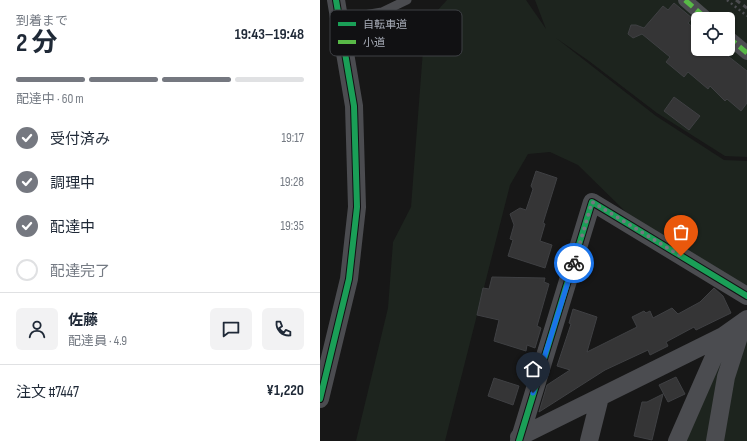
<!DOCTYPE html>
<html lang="ja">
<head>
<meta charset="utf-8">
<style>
  :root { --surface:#fff; --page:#f2f2f3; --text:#1f2937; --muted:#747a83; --line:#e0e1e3; --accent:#757880 }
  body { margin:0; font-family:"Sofia Sans Condensed","Noto Sans JP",sans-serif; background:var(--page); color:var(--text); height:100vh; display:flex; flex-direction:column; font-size:15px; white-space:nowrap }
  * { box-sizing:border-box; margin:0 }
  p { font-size:13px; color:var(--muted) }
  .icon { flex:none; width:22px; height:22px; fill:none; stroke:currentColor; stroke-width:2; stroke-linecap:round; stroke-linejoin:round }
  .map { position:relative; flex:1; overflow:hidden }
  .side { display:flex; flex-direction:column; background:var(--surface); width:320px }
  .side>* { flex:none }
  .fabs { position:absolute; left:371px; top:12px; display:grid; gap:8px }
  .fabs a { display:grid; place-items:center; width:44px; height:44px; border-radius:6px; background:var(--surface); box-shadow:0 1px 3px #0004; font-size:20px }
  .pin { position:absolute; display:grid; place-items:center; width:34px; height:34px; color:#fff; margin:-41px -17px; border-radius:50% 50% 50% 0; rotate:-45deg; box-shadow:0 0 4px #0007 }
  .pin .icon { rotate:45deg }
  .courier { position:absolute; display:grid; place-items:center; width:40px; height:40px; margin:-20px; border:3px solid #1a73e8; border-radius:50%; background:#fff; color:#222; box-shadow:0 1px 5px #0007 }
  .headline em { font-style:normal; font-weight:700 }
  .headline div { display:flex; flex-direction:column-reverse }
  .headline { display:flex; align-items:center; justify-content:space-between; height:68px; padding:0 16px }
  h1 { font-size:26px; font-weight:700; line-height:30px }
  .bar { display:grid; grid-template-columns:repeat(4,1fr); gap:6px 4px; align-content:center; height:48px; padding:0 16px }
  .bar i { height:5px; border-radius:3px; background:var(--line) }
  .bar .current { background:var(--accent) }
  .bar p { grid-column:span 4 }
  .line { display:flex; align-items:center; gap:10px; padding:0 16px; border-top:1px solid var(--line) }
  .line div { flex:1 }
  .round { display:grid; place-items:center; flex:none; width:42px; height:42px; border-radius:6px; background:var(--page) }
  ol { padding:0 16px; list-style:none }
  li { display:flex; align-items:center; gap:12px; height:44px }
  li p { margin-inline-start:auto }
  li .icon { padding:4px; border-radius:50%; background:var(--accent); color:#fff; stroke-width:4 }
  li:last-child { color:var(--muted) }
  li i { width:22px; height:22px; border:2px solid var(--line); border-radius:50% }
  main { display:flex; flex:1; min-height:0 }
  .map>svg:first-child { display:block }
</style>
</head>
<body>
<main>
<section class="side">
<div class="headline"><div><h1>2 分</h1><p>到着まで</p></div><em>19:43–19:48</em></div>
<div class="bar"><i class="current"></i><i class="current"></i><i class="current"></i><i></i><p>配達中 · 60 m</p></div>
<ol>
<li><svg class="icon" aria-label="check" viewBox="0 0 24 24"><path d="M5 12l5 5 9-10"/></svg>受付済み<p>19:17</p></li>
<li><svg class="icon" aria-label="check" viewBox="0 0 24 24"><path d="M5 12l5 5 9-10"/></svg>調理中<p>19:28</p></li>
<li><svg class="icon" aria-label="check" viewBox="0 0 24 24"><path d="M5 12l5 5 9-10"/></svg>配達中<p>19:35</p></li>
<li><i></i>配達完了</li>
</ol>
<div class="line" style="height:72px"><a class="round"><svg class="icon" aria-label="person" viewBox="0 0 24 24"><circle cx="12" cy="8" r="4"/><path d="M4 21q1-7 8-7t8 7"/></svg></a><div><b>佐藤</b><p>配達員 · 4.9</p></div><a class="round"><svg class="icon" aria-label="chat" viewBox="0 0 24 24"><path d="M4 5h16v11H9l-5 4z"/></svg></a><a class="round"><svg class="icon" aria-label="phone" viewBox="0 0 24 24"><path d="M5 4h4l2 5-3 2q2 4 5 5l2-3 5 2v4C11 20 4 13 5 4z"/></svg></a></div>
<div class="line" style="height:52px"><div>注文 #7447</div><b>¥1,220</b></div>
</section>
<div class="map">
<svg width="427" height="441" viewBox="0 0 427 441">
  <rect width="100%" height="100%" fill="#171717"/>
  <path fill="#1d241e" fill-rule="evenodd" d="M127,0H206L226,29L215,0H427V157L405,156L337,113L269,61L236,38L336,116L404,160L427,161V287L313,219L258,165L230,152L208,154L190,185L125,441H36L68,308L73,242L91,207L105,24ZM378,19H408V49H378Z
    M427,337V441H366L403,347Z"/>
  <path fill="#353536" stroke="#3f4043" d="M354,3L372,18L368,23L378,32V49H399L427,71V103L421,111L407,99L405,101L390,86L388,89L368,72L364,77L346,62L350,57L322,34L313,38L308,34L311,25H316L324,28L343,6L348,10Z
    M354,97L380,116L369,130L344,111Z
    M216,171L237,178L223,223L225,224L220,241L232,245L225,268L188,256L193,240L190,239L194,225L190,214L200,208L206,210L213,189L211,186Z
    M172,277L225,278L224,282L229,284L217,326L221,328L215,348L207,345L206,351L174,341L179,320L157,315L163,288L169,289Z
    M394,288L403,296L411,313L376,330L374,327L346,342L348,346L330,355L328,350L285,370L219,412L227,385L250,370L237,366L251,324L249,323L253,309L277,317L267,352L317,327L312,317L324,311L326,313L330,311L333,318L352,308L358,314L380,302Z
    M356,377L365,394L348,402L339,385Z
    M174,378L199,386L193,405L168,396Z
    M343,394L332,440L314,436L322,402H327Z"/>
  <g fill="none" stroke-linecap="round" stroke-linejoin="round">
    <path stroke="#4d4e52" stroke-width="2.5" stroke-dasharray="2 3" stroke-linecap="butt" d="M407,0L427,16"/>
    <path stroke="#4b4c50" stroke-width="9" d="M20,19L62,12L87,0"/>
    <path stroke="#4b4c50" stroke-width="14" d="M365,0L387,19
      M408,37L427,53"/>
    <path stroke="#4b4c50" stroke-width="18" d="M0,399L29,279L37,207L34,106L16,0
      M199,437L403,336L427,319
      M199,441L272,202L427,296
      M269,441L280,397
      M357,441L403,336
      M395,441L406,377L424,321"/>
    <path stroke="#4b4c4f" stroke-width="3" stroke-dasharray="5 4" stroke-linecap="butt" d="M416,0L427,8"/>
    <path stroke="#58b947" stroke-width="5" stroke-dasharray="10 5" stroke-linecap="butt" d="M365,0L387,19
      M408,37L427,53"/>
    <g stroke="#111113" stroke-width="8">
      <path id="cycleway" d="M0,399L29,279L37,207L34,106L16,0
        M199,441L272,202L427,296"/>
    </g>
    <use href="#cycleway" stroke="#1a9f57" stroke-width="6"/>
  </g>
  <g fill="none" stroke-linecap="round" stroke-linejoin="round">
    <path stroke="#757880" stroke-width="4" stroke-dasharray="0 7.2" d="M254,263L272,202L361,256"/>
    <path stroke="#1a73e8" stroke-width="5" d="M213,393L254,263"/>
  </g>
  <rect x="10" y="10" width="132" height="46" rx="6" fill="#111113" stroke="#3e4045" stroke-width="1"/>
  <rect x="18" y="22" width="18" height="4" fill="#1a9f57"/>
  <rect x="18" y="40" width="18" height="4" fill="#58b947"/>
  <g font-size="11" fill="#a8adb8">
    <text x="43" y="28">自転車道</text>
    <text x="43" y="46">小道</text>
  </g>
</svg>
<div class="fabs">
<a><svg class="icon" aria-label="locate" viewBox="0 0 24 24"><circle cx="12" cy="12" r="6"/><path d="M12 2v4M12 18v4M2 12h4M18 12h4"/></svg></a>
</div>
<div class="pin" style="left:361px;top:256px;background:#ea580c"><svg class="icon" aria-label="bag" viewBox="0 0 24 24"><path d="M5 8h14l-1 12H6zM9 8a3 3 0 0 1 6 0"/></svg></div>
<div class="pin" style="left:213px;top:393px;background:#1f2937"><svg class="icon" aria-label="home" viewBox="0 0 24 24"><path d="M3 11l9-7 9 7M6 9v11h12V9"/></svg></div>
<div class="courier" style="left:254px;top:263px"><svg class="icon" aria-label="bike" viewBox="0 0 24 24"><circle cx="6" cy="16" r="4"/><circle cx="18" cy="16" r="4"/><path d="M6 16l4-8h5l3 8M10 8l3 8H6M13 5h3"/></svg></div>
</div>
</main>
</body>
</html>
